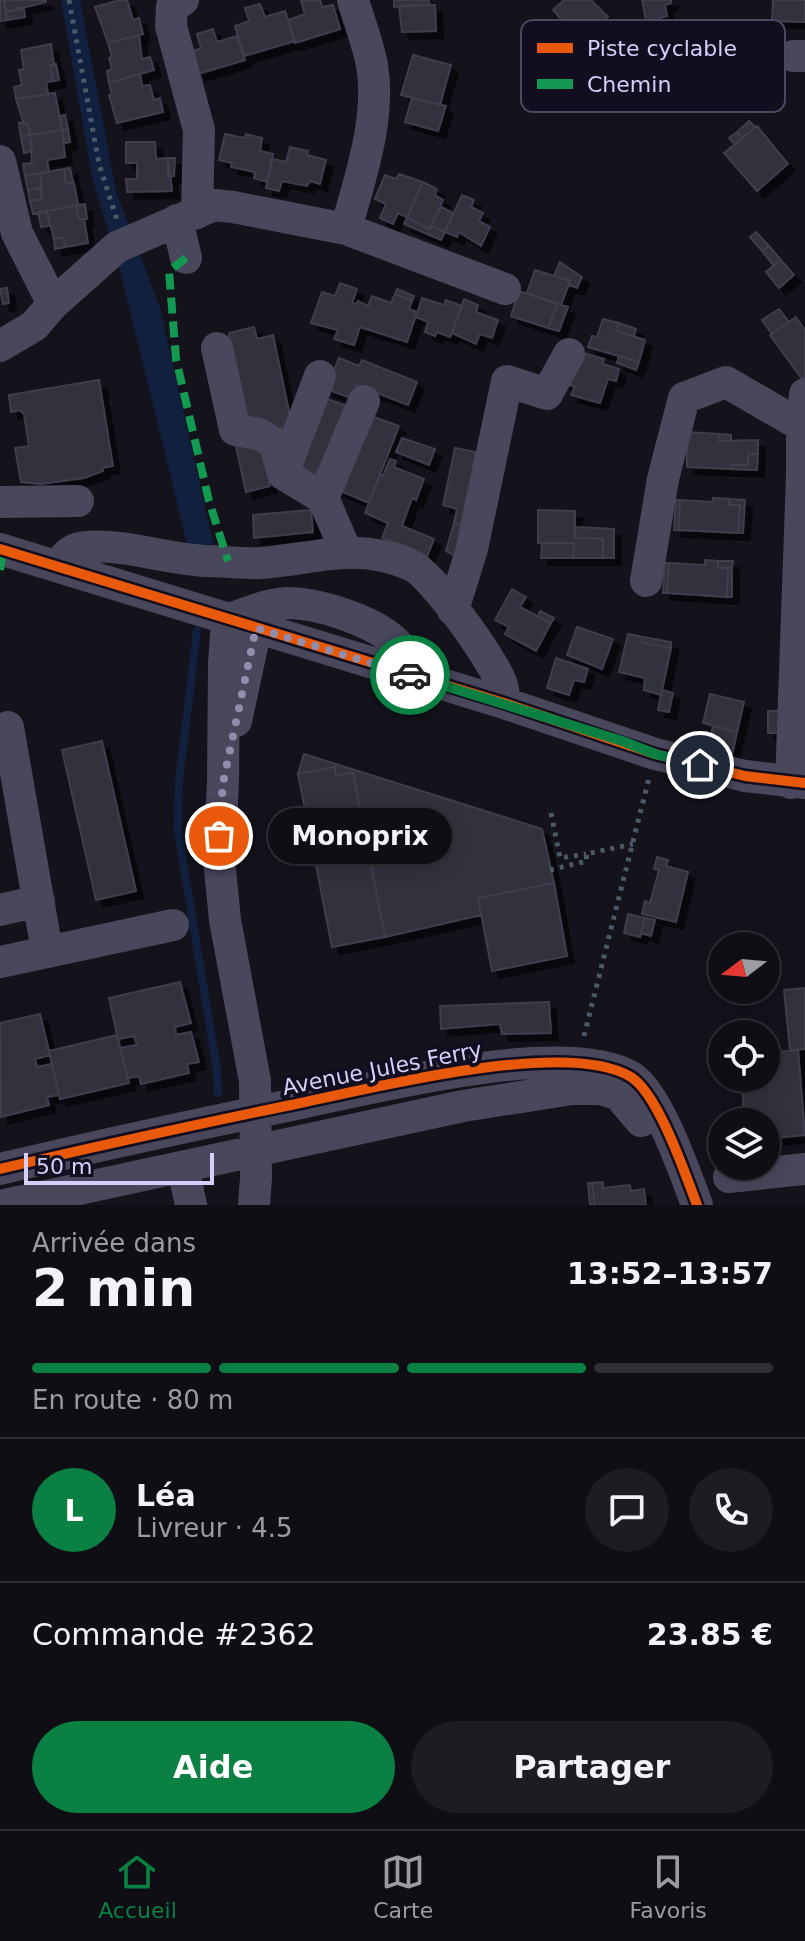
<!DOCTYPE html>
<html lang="fr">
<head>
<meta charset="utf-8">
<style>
  :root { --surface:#0f0e14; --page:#1d1c22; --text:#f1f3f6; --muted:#9b9ca0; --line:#2f2e34; --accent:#0b8043 }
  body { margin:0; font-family:"DejaVu Sans",sans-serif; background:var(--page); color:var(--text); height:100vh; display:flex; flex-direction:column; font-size:30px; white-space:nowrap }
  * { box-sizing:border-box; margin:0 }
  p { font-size:26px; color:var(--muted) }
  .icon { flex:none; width:44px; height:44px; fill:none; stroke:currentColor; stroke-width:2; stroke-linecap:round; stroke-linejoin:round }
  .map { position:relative; height:1205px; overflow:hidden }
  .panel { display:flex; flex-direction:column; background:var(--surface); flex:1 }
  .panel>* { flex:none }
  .needle { width:52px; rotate:254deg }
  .controls { position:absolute; left:708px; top:932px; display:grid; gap:16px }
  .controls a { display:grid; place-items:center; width:72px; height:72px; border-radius:50%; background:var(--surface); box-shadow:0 4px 20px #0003,0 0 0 2px var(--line); font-size:40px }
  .scale { position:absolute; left:24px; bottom:20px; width:190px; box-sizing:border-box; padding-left:8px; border:4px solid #d6cffc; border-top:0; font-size:22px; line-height:28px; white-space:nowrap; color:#d6cffc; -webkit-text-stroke:6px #120e1f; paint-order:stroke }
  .pin { position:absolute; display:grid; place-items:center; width:68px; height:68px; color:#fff; margin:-34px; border:4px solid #fff; border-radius:50%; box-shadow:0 2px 8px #0007 }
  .courier { position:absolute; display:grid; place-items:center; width:80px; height:80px; margin:-40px; border:6px solid #0b8043; border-radius:50%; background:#fff; color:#222; box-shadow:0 2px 10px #0007 }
  .bubble { position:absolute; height:56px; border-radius:28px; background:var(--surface); box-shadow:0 4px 20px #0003,0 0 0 2px var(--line); font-size:26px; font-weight:800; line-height:56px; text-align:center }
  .summary em { font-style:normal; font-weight:800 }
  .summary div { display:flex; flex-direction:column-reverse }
  .summary { display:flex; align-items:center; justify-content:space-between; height:136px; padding:0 32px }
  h1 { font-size:52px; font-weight:800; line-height:60px }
  .bar { display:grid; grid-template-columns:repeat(4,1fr); gap:12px 8px; align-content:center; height:96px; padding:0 32px }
  .bar i { height:10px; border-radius:6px; background:var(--line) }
  .bar .current { background:var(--accent) }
  .bar p { grid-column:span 4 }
  .line { display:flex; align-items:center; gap:20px; padding:0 32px; border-top:2px solid var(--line) }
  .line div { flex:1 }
  .round { display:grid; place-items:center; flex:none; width:84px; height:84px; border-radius:42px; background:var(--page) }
  .primary-button { display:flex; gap:16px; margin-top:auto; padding:16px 32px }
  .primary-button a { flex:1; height:92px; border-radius:48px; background:var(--accent); color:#fff; font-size:32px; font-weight:800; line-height:92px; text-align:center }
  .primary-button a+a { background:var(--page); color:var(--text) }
  .dock { display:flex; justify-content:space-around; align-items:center; height:112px; border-top:2px solid var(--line); background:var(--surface); font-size:22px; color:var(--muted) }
  .dock a { display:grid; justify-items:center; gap:4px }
  .dock .current { color:var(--accent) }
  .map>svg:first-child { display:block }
</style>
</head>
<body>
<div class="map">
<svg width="805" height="1205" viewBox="0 0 805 1205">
  <defs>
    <filter id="shadow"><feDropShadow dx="7" dy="7" stdDeviation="0" flood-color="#0009"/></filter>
  </defs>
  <rect width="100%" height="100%" fill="#14121b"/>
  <path fill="#10203e" d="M61,0H80L116,191L160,308L214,547H188L119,267L92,177Z"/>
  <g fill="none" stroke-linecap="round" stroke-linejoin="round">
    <path stroke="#10203e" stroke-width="8" d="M197,631L179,780L178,831L217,1070L218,1093"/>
  </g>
  <path fill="#32303d" stroke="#413c4e" stroke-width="2" filter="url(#shadow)" d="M0,0H4L7,20L0,21Z
    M4,0H46V2L6,12Z
    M120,0H127L133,20L139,18L143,34L108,43L95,7Z
    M320,0L322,7L333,5L340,29L295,43L288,20L305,14L301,1Z
    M394,0H429V5L394,7Z
    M564,0H591L608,17L589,34L586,29L577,37L553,10Z
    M642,0H671V3L665,5L667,16L659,18L660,25L675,23L681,58L654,61Z
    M773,0H805V22L772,21Z
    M260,4L265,17L285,11L295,41L244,56L235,26L249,21L245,8Z
    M429,5H435L436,31L402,32L399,6Z
    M24,9L25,17L7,20L6,12Z
    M213,29L217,42L237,36L245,60L198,74L191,52L201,48L197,34Z
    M139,35L142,59L150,57L154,70L109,83L107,71L112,69L109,58L112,57L108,43Z
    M51,44L54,65H50L53,81L46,82L48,94L16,99L14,87L22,85L19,70L24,69L21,50Z
    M413,55L451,65L440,105L401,95Z
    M56,64L59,80L53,81L50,65Z
    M140,74L142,86L150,85L154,100L160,98L163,112L117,123L109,95H112L109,83Z
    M55,93L62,130L30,135L28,124H24L16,99Z
    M412,98L446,106L438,131L405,122Z
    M65,115L68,129L62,130L60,116Z
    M749,121L755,127L742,138L737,132Z
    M23,122L28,124L30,135L21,137L19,123Z
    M757,126L788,164L757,191L724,153Z
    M68,129L70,142L65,143L62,130Z
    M62,130L65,157L47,160L49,172L25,176L23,164L32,163L30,135Z
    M737,132L742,138L735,145L729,138Z
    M225,134L245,138L246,134L262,138L260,151L273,154L267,182L254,178L255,172L231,167L232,163L219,160Z
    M30,135L32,151L24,153L21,137Z
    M126,142H155L156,159L168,158L172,191L127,192L126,179H137V163H126Z
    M290,147L308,151L307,155L326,160L320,184L310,181L307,186L282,181L279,191L266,188L273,159L286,162Z
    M168,158H175L174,176L168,177Z
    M70,168L73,182L66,184L64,169Z
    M64,169L66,184L74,183L78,205L33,214L30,201L42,199L40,173Z
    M40,173L42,187L28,190L25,176Z
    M399,174L423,182L407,217L398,213L393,224L380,218L386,204L375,199L385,175L396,179Z
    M423,182L437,189L435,195L443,200L430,229L407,217Z
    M39,188L42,199L30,201L28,190Z
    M462,195L474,200L471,207L483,213L479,221L490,227L481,246L459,232L457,237L445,232Z
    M85,204L87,219L79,220L76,205Z
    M76,205L79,220L84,219L88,243L65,247L63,237L54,239L47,211Z
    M441,207L453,213L445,232L431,226Z
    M47,211L50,226L41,227L38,212Z
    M407,217L430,229L431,226L445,232L441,240L404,224Z
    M756,232L769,246L762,251L750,237Z
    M63,237L65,247L55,249L54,239Z
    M769,246L781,260L774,266L762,251Z
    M781,260L794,275L779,288L766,272Z
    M560,262L582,277L577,288L569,285L570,281L554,276Z
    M535,270L570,281L561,305L527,293Z
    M340,283L357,289L352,303L356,304L358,301L368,306L372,296L391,303L395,294L412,301L409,309L417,312L407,342L360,327L354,345L334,339L338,330L311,323L322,292L335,296Z
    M7,288L9,303L3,304L0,289Z
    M397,289L414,296L412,301L395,294Z
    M519,291L557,304L548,328L511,316Z
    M422,298L444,305L446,300L462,306L450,337L437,332L435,336L425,332L428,322L416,317Z
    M464,299L478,305L476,312L498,320L492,338L480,334L476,344L452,333Z
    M557,304L568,307L559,331L548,328Z
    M779,309L789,322L772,334L762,320Z
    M796,317L805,330V377L802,379L770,335Z
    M603,319L619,323L616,331L645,340L639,362L588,347L592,336L597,337Z
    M619,323L636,329L634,336L616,331Z
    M254,327L257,339L273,335L292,426L268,432L243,424L229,333Z
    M580,352L604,359L603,364L619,369L616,381L608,379L600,403L571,395L575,387L561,381Z
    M619,356L639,362L636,370L617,363Z
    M339,358L359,366L362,360L417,382L408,405L356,385L351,398L326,389Z
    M99,380L113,466L102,468L103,471L84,478L41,484L21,482L15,448L29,446L24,414L20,410L11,412L9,395Z
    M322,397L347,406L317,480L293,470Z
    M374,417L399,426L369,503L336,489Z
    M687,432L719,434V441L758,440V454H748V465H731V469L687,467Z
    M719,434L731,435V441H719Z
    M402,438L435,449L429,465L396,452Z
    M262,442L270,486L246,492L236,447Z
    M455,448L476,452L461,525L454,523L457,509L443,505Z
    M748,454H758L757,470L731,469V465H748Z
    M390,459L396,461L394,467L424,479L416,500L412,498L402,526L434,539L426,559L406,546L382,538L388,523L365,513L380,474L383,476Z
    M713,498L729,499V505H740L738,533L679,530L680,500L713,502Z
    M729,499L745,500L743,533H738L740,505H729Z
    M676,500H680L679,530H674Z
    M311,510L313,532L254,538L253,515Z
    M538,510L575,511V538L603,539V558H573L574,543H538Z
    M454,523L461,525L455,556L446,551Z
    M575,527L614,529V558H603V539L575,538Z
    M542,543H574L573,558H541Z
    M705,560L718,561V568H728L727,597L667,593L669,563L705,565Z
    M718,561H733L732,568H718Z
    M665,563H669L667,593H663Z
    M728,568H732V597H727Z
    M512,589L526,597L520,607L551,623L536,651L505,634L509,627L495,620Z
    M540,611L554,618L551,623L538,616Z
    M577,627L613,639L602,669L567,655Z
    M628,634L643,637L642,643L671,648L661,695L644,690L645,678L619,672Z
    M643,637L671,642V648L642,643Z
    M556,658L588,669L584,682L574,680L569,695L547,688Z
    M662,690L673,693L669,712L658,710Z
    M710,694L744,702L737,732L703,723Z
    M768,711H783L782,733H768Z
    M713,726L737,732L732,755L707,749Z
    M102,741L136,891L96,900L62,750Z
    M304,754L542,829L554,883L478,898L481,915L385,937L353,773L336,776L335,767L298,774Z
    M335,767L336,776L353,773L385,937L332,947L298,774Z
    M657,857L668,860L666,866L688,872L676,922L642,914L645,901L650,903L659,870L654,869Z
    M554,883L567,956L492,971L478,898Z
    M628,914L645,918L640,937L624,933Z
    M645,918L655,920L651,936L641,933Z
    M180,982L191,1023L175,1027L176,1035L191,1032L199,1062L187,1064L189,1073L141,1084L139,1076L128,1078L120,1048L137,1045L134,1036L118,1039L109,998Z
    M805,988V1049L790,1050L784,990Z
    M549,1002L551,1033L502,1034L500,1024L441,1029L440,1006Z
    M40,1014L50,1055L35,1059L37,1067L52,1064L59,1095L47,1097L49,1105L1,1117L0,1023Z
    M117,1035L129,1083L60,1099L49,1051Z
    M798,1050L805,1135L766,1139V1122H745L741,1078H766V1053Z
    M603,1182V1188L630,1185L631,1191L644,1189L646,1205H595L592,1183Z
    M588,1183H592L595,1205H590Z"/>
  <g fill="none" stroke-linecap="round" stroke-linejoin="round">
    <path stroke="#4c5966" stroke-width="5" stroke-dasharray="4 6" stroke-linecap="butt" d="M69,0L99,164L117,220
      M551,813L560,858L586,854
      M550,870L587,861L586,854L633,844
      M584,1036L649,778"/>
    <path stroke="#49475c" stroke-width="32" d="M183,0L172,7L171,26L199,130L197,213
      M793,56H805
      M0,161L17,233L53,304
      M177,220L186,258
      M346,229C360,178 381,119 372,65C368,44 359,21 353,0
      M0,346L34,326L53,304L117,247L214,205L233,207L346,229L505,289
      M217,348L235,430L259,434L275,444L283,474L323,498L346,551
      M283,474L320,376
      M323,498L364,401
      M0,502L78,501
      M0,549L504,703L655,754L745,776L805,783
      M58,566C66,555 71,548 86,547C127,544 166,559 206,561C224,561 243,564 261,563C318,559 353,541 411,565C433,575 493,660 502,685C504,690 504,698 504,703
      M646,581L663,479L684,398L726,382L802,426
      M453,610L472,549L507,381L547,394L569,354
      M227,620L224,663L223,783L219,859L225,920L255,1081L256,1178L254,1205
      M227,620C247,613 266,604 288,603C318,603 370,620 393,640C405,650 411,662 415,677
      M236,721L256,628
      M8,727L47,951
      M791,783L802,475V426L805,394
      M0,910L39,901
      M0,962L173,925
      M183,1168L191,1205
      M0,1169C97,1146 194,1125 291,1105C366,1090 566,1037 631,1077C658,1094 685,1173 697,1205
      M729,1177L805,1169
      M5,1205L463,1106L572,1089H600L618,1094L641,1121"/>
    <path stroke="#139951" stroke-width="8" stroke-dasharray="16 8" stroke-linecap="butt" d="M186,258L169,271L176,359L209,501L228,561
      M0,570L3,550"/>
    <g stroke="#120e1f" stroke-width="15">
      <path id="cycleway" d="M0,549L504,703L655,754L745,776L805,783
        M0,1169C97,1146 194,1125 291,1105C366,1090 566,1037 631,1077C658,1094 685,1173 697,1205"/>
    </g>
    <use href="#cycleway" stroke="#e8590c" stroke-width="10"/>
  </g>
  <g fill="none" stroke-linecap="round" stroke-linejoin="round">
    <path stroke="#928dad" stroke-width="8" stroke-dasharray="0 14.4" d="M219,836L223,783L256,628L410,675"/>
    <path stroke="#0b8043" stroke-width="10" d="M410,675L622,741L655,754L700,765"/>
  </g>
  <g text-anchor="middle" stroke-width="8" stroke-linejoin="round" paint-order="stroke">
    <g font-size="22" fill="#d6cffc" stroke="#120e1f">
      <text transform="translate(382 1068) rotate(-11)" y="8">Avenue Jules Ferry</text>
    </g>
  </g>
  <rect x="521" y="20" width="264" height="92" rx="12" fill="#120e1f" stroke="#4d4861" stroke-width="2"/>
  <rect x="537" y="43" width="36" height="10" fill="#e8590c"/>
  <rect x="537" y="79" width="36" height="10" fill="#139951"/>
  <g font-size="22" fill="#d6cffc">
    <text x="587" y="56">Piste cyclable</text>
    <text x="587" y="92">Chemin</text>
  </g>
</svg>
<div class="controls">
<a><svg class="needle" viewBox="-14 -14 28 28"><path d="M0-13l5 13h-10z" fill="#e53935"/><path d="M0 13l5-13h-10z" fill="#9b9ca0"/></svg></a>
<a><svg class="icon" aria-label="locate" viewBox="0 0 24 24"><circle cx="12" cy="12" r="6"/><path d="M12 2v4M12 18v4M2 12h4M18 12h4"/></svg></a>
<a><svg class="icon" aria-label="layers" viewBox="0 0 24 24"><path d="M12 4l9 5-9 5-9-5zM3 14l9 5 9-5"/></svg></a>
</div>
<div class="scale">50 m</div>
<div class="pin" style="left:219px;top:836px;background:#ea580c"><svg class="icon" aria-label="bag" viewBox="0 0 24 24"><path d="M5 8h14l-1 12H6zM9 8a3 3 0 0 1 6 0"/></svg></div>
<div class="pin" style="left:700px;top:765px;background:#1f2937"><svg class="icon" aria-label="home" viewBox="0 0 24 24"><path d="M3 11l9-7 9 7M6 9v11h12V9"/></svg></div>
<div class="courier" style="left:410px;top:675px"><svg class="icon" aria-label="car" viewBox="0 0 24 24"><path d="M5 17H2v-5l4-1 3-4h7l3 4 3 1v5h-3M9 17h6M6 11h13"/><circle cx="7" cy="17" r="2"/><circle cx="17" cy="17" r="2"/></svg></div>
<div class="bubble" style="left:268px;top:808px;width:184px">Monoprix</div>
</div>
<section class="panel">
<div class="summary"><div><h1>2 min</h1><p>Arrivée dans</p></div><em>13:52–13:57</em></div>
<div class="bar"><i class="current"></i><i class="current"></i><i class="current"></i><i></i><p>En route · 80 m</p></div>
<div class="line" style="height:144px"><b class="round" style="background:var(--accent);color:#fff">L</b><div><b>Léa</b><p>Livreur · 4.5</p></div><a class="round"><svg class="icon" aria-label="chat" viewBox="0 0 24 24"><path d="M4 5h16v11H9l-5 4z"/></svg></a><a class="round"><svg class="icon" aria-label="phone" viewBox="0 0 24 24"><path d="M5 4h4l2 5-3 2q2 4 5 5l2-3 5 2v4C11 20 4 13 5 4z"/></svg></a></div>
<div class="line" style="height:104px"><div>Commande #2362</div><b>23.85 €</b></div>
<div class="primary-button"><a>Aide</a><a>Partager</a></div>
</section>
<nav class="dock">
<a class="current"><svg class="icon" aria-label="home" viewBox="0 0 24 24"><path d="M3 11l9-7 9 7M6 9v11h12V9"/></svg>Accueil</a>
<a><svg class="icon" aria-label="map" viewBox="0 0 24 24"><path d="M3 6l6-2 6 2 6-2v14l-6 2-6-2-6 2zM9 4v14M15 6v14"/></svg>Carte</a>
<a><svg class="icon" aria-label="saved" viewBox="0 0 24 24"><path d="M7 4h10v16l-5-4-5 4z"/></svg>Favoris</a>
</nav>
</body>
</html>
